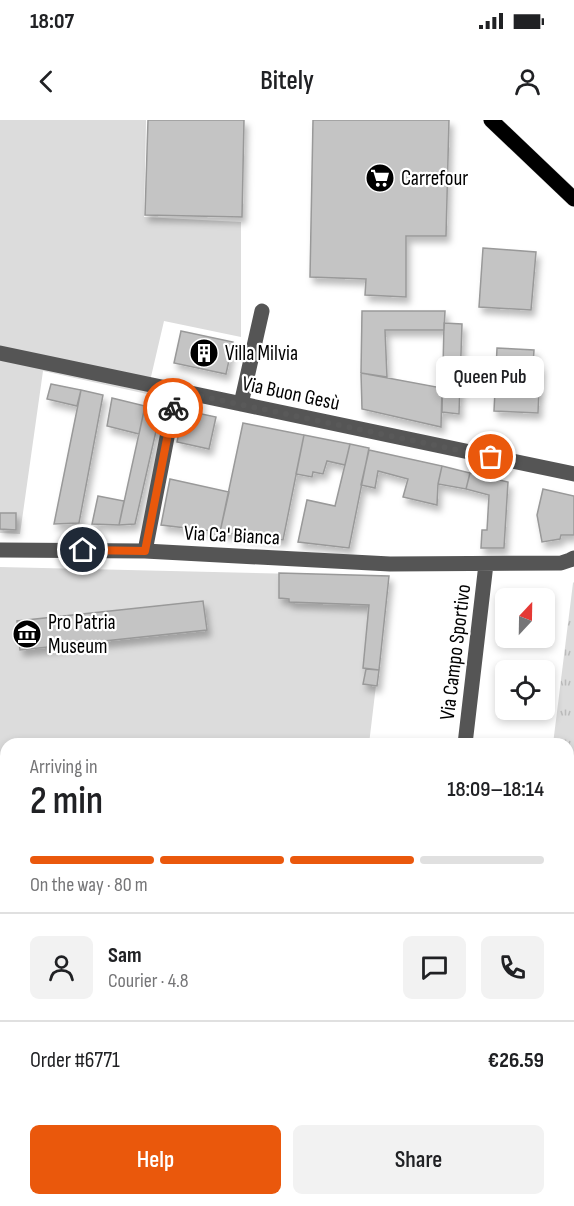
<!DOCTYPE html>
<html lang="en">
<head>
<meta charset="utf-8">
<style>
  :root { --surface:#fff; --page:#f2f2f2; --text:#202124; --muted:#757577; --line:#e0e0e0; --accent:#ea580c }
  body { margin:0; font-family:"Sofia Sans Condensed",sans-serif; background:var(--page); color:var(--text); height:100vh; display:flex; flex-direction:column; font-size:22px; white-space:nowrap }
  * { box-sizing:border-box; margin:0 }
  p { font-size:20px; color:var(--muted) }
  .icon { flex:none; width:33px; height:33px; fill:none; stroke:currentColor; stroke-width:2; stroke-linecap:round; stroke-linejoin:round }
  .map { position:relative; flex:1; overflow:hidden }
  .drawer { position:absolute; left:0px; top:618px; width:574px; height:468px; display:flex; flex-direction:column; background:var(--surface); border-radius:18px 18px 0 0; box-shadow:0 3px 9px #0003 }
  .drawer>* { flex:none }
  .needle { width:39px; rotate:22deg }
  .fabs { position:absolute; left:495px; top:468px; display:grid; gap:12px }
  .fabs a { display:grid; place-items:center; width:60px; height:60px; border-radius:9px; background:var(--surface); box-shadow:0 3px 9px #0003; font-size:30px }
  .pin { position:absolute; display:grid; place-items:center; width:51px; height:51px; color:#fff; margin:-26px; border:3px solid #fff; border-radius:50%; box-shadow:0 2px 6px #0007 }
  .courier { position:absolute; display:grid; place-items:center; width:60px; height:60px; margin:-30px; border:4px solid #ea580c; border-radius:50%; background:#fff; color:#222; box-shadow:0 2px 8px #0007 }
  .bubble { position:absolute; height:42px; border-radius:9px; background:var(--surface); box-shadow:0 3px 9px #0003; font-size:20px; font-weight:600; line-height:42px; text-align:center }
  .summary em { font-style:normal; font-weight:600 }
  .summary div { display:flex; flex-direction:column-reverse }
  .summary { display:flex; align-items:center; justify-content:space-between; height:102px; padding:0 30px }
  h1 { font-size:39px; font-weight:600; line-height:45px }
  .bar { display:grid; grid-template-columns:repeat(4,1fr); gap:9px 6px; align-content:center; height:72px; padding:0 30px }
  .bar i { height:8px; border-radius:4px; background:var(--line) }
  .bar .active { background:var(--accent) }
  .bar p { grid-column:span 4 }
  .line { display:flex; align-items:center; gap:15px; padding:0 30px; border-top:2px solid var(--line) }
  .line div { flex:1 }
  .round { display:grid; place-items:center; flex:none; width:63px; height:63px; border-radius:9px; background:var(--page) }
  .cta { display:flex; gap:12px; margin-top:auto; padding:12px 30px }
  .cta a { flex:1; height:69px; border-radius:9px; background:var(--accent); color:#fff; font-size:24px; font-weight:600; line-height:69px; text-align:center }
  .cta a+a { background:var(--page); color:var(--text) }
  .status { display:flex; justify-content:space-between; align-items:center; height:42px; padding:0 30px; background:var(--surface); direction:ltr }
  .status svg { height:16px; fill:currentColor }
  header { display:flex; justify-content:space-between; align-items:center; height:78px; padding:0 30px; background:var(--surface); font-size:27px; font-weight:600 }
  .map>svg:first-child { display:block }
</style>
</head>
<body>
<div class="status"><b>18:07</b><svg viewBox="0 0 49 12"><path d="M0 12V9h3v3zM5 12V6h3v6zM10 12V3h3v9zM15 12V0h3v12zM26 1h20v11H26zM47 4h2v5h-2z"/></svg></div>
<header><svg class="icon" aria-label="back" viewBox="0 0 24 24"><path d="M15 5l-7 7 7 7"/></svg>Bitely<svg class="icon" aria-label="person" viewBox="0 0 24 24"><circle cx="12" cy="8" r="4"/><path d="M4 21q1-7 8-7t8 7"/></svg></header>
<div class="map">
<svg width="574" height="1086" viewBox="0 0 574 1086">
  <defs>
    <pattern id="park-tufts" width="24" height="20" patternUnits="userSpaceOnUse" patternTransform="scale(1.5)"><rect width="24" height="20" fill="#dcdcdc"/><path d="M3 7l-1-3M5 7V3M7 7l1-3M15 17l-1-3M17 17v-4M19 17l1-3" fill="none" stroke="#bbb"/></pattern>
    <filter id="shadow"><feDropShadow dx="3.5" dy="6" stdDeviation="3" flood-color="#0004"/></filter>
  </defs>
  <rect width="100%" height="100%" fill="#fff"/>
  <path fill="#dcdcdc" d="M0,0H146L144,97L241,102V217L164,201L147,274L43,251L20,414L0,413Z
    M0,447L389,456L369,624H6V844L0,845Z
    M0,913L6,914V1069L0,1068Z
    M44,1080H192V1086H43Z
    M208,1080H395V1086H207Z"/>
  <path fill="url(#park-tufts)" d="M574,462V982L568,981V624H553L573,463Z"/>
  <path fill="#c4c4c4" stroke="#999" stroke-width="1.5" filter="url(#shadow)" d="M148,0H244L242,97L145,95Z
    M313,0H449L446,116H406V177L365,175L366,159L310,157Z
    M483,128L536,132L531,190L479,187Z
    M362,191H445L444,210H385L387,257L361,253Z
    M444,203L462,204L459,294L442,292Z
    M181,211L233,222L226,254L174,243Z
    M497,228L534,230L533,246H540L538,293L494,291Z
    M361,253L442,268L441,307L362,289Z
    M51,264L81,270L77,286L47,279Z
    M81,270L103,275L79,403L54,404Z
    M112,278L145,286L139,314L107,306Z
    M145,286L161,289L135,404L119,405Z
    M183,290L216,297L209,329L177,322Z
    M243,303L304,315L283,420L220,412Z
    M304,315L350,324L345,345L327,341L323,354L313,352L312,357L296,354Z
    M350,324L369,328L349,428L298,422L307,380L335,386Z
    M369,330L442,346L438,364L437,385L403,377L408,359L378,351L375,368L361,365Z
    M442,346L470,353L466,369L438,364Z
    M470,353L508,362L504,428H481L482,410H487L489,375L466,369Z
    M170,359L229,372L220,412L161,405Z
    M543,369L574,376V415H561L560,419L542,422L537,395Z
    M98,376L124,381L119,405L92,404Z
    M0,393H16V410L0,409Z
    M279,453L389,456L379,550L363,548L369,485L289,482V479L279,478Z
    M505,470L532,473V478H506V514H501Z
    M203,481L207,510L20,530L17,501Z
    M366,549L379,550L377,566L363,564Z
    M6,792V828L0,829V793Z"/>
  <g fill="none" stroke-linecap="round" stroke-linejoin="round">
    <g stroke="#dbdbdb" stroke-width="16">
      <path id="major" d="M491,0L574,79"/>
    </g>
    <path stroke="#555" stroke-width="15" d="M0,233L574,354
      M241,284L262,191
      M0,430L145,431L390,444L561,443L570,440L574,438
      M145,431L176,271
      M465,624L486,444"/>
    <use href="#major" stroke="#000" stroke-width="15"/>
  </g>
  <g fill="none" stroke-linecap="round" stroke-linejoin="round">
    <path stroke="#595959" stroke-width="6" stroke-dasharray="0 10.8" d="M173,288L176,271L491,337"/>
    <path stroke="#ea580c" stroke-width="8" d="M83,430L145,431L173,288"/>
  </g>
  <defs>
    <g id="supermarket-disc" transform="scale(1.5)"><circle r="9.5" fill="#000" stroke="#fff"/><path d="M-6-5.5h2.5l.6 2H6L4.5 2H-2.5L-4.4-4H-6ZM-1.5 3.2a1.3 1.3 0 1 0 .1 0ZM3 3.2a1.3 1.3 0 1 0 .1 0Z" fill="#fff"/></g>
    <g id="building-disc" transform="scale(1.5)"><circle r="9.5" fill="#000" stroke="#fff"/><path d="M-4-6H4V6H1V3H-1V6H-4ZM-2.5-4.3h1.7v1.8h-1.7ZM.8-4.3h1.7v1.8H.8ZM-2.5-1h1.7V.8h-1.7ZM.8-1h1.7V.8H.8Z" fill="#fff"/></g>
    <g id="museum-disc" transform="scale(1.5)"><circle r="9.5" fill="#000" stroke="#fff"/><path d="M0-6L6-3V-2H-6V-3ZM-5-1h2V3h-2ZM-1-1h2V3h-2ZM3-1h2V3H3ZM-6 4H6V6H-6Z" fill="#fff"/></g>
  </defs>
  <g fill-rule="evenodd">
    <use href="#supermarket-disc" x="380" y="58"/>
    <use href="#building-disc" x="204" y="233"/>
    <use href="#museum-disc" x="27" y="514"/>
  </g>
  <g text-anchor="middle" stroke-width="4.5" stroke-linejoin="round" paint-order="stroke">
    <g font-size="21" fill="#000" stroke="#fff" text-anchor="start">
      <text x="401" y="65">Carrefour</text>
      <text x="225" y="240">Villa Milvia</text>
      <text x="48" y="509">Pro Patria<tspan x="48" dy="24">Museum</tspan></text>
    </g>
    <g font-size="21" fill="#000" stroke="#fff">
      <text transform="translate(291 273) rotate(12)" y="7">Via Buon Gesù</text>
      <text transform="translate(232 415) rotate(3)" y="7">Via Ca' Bianca</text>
      <text transform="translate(455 532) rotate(-83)" y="7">Via Campo Sportivo</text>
    </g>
  </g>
</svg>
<div class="fabs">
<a><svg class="needle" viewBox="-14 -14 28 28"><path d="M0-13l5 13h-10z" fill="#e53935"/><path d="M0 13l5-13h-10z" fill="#757577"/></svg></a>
<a><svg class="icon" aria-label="locate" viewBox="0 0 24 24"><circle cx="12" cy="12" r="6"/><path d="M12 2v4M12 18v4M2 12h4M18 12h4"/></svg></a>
</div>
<div class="pin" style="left:491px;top:337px;background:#ea580c"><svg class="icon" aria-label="bag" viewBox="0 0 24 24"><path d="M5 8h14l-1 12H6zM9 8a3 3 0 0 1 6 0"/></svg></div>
<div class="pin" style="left:83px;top:430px;background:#1f2937"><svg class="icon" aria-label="home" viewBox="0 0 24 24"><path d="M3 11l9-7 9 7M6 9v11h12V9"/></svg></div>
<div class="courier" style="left:173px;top:288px"><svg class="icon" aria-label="bike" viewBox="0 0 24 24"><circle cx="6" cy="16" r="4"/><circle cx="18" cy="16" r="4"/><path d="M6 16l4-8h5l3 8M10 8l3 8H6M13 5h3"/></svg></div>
<div class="bubble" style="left:436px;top:236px;width:108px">Queen Pub</div>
<section class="drawer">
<div class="summary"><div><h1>2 min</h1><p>Arriving in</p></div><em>18:09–18:14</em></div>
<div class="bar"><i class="active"></i><i class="active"></i><i class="active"></i><i></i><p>On the way · 80 m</p></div>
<div class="line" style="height:108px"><a class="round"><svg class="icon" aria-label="person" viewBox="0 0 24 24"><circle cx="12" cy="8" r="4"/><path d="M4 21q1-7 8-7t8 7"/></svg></a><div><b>Sam</b><p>Courier · 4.8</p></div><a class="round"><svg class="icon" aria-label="chat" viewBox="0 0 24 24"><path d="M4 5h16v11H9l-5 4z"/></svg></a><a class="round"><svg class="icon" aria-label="phone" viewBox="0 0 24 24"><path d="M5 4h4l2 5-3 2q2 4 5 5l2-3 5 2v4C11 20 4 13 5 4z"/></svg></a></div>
<div class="line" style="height:78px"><div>Order #6771</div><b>€26.59</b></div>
<div class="cta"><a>Help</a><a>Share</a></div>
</section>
</div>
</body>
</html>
